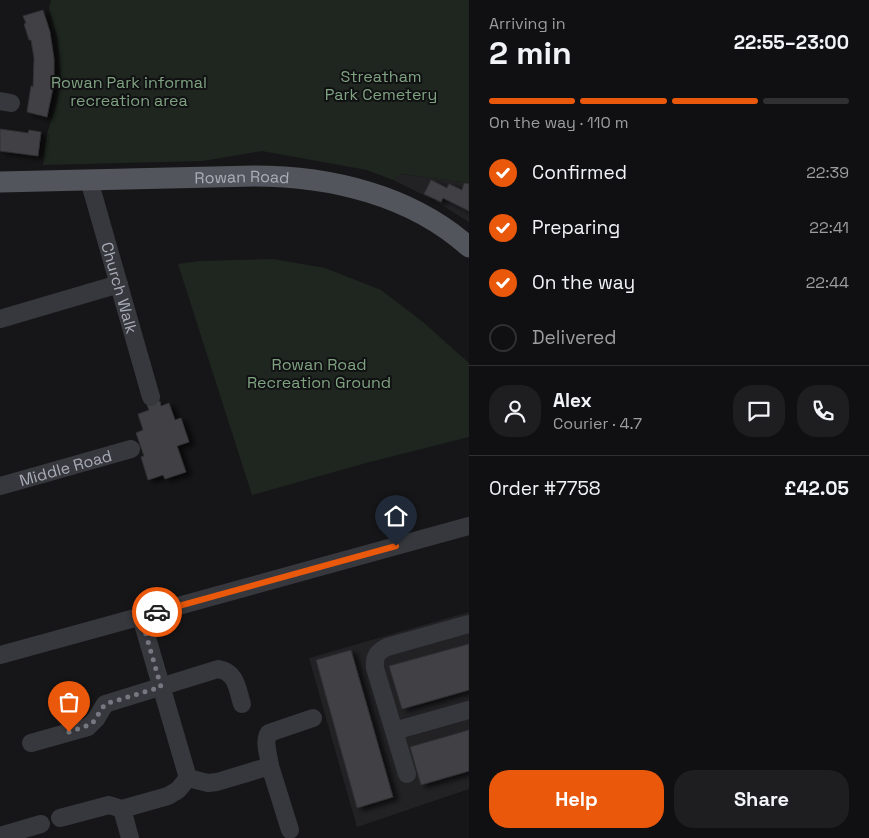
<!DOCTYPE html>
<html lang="en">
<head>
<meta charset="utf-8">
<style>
  :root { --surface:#101012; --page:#1e1e20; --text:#f1f3f6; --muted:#9c9d9f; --line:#303032; --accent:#ea580c }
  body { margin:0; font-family:"Space Grotesk",sans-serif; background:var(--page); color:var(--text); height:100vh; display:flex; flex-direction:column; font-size:19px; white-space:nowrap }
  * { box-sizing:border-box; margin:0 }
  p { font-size:16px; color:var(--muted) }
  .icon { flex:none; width:28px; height:28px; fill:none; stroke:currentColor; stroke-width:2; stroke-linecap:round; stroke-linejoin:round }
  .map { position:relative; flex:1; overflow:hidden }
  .details { display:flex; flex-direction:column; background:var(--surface); width:400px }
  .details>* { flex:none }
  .pin { position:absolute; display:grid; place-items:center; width:42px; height:42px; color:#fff; margin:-51px -21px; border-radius:50% 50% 50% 0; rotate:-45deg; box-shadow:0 0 5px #0007 }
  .pin .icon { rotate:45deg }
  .courier { position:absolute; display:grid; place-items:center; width:50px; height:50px; margin:-25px; border:4px solid #ea580c; border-radius:50%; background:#fff; color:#222; box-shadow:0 1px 6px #0007 }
  .overview em { font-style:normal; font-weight:600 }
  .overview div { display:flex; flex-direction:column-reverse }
  .overview { display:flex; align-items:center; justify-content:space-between; height:85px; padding:0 20px }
  h1 { font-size:32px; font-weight:600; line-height:38px }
  .bar { display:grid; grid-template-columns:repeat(4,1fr); gap:8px 5px; align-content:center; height:60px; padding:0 20px }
  .bar i { height:6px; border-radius:4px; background:var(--line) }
  .bar .selected { background:var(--accent) }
  .bar p { grid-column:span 4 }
  .line { display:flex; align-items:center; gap:12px; padding:0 20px; border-top:1px solid var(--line) }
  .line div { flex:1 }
  .round { display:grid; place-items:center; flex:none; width:52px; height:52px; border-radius:20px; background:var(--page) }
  ol { padding:0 20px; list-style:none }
  li { display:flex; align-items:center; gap:15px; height:55px }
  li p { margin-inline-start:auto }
  li .icon { padding:5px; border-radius:50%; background:var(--accent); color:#fff; stroke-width:4 }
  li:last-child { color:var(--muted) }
  li i { width:28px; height:28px; border:2px solid var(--line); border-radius:50% }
  .cta { display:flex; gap:10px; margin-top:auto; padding:10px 20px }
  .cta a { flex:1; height:58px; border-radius:20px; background:var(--accent); color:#fff; font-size:20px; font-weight:600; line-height:58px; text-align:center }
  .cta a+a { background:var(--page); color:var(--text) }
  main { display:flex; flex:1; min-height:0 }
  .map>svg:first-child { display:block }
</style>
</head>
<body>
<main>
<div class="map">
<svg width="469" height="838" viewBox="0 0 469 838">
  <defs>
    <filter id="shadow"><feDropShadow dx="5.5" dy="3" stdDeviation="2.5" flood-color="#0009"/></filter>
  </defs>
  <rect width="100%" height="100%" fill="#161618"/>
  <path fill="#222225" d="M401,174L469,183V222L432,199L393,180Z
    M469,612V789L357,827L309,658Z"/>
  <path fill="#1e261f" d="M51,0H469V183L401,174L393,180L367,170L262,151L203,161L43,165L47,134L57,103L61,79L58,40L49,8Z
    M273,259L325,268L381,290L423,322L469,363V437L366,463L252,495L178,264L200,261Z"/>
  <path fill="#404145" stroke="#303034" filter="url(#shadow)" d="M43,10L50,32L54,59V83L47,117L27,112L31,86L33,87L34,58L31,40H29L24,24L26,23L23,16Z
    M0,129L28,133L29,130L41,132L38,156L0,151Z
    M431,180L447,188L449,184L462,190L464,183L469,184V211L443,198L441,202L424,194Z
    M160,401L161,406L169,403L175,420L181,418L189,442L177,446L186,472L165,479L163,475L148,480L141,457L144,456L136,433L143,430L138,414L149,410L147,405Z
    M469,644V690L402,709L389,666Z
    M351,650L393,797L357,808L316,660Z
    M469,730V771L421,785L410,747Z"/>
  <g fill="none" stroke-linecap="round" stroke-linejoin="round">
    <g stroke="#37383d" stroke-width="18">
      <path d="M0,101L11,103"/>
      <path id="s1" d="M89,180L151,397"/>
      <path d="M0,319L119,284"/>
      <path id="s2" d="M0,486L131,449"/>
      <path d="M469,624L387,647C377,652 374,657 375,668L394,731L469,710"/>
      <path d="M0,655L469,526"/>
      <path d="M394,731L407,774"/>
      <path d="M31,743L88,727L96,719L105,704L218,669C237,672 237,689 242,704"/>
      <path d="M270,766C269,756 263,741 269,733L313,718"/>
      <path d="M188,778L208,783L217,782L270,766L290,830"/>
      <path d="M122,809L130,838"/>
      <path d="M60,818L109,805L122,809L168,796L178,790L188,778L141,617"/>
      <path d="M0,836L41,824"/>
    </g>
    <path stroke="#53555c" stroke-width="21" id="s3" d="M0,182L254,176C330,176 411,195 469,247"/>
  </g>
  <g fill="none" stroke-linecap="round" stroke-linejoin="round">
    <path stroke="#757880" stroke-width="5" stroke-dasharray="0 9" d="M69,732L92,724L105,704L161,687L141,617L157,612"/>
    <path stroke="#ea580c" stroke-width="6" d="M157,612L396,546"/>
  </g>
  <g text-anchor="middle" stroke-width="4" stroke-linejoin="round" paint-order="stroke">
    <g font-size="16" fill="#7fa381" stroke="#111113">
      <text x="381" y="82">Streatham<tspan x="381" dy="18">Park Cemetery</tspan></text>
      <text x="129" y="88">Rowan Park informal<tspan x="129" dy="18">recreation area</tspan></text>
      <text x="319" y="370">Rowan Road<tspan x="319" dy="18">Recreation Ground</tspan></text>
    </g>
    <g font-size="16" fill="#a8adb8" stroke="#111113">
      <text dy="6" stroke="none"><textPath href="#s3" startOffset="242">Rowan Road</textPath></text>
      <text dy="6" stroke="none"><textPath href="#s1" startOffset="112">Church Walk</textPath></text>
      <text dy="6" stroke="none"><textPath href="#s2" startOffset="68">Middle Road</textPath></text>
    </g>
  </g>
</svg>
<div class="pin" style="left:69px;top:732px;background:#ea580c"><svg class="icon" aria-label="bag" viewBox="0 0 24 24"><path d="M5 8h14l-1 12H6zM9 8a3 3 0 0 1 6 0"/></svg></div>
<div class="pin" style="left:396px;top:546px;background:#1f2937"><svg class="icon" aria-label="home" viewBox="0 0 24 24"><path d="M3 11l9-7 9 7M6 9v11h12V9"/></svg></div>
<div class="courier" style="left:157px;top:612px"><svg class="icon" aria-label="car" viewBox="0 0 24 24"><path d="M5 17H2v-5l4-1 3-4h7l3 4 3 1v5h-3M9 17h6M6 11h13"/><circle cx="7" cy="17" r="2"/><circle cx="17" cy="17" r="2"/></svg></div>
</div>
<section class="details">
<div class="overview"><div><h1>2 min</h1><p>Arriving in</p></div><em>22:55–23:00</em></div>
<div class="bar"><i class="selected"></i><i class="selected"></i><i class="selected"></i><i></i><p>On the way · 110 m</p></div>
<ol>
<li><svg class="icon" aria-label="check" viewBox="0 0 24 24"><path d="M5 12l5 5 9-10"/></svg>Confirmed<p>22:39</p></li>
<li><svg class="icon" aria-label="check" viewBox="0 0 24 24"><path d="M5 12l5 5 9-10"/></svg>Preparing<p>22:41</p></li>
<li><svg class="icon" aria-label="check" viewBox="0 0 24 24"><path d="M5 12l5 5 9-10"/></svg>On the way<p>22:44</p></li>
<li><i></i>Delivered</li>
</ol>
<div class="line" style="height:90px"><a class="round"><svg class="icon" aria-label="person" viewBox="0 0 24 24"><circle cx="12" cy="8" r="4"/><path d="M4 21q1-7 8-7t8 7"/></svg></a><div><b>Alex</b><p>Courier · 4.7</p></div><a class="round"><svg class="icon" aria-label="chat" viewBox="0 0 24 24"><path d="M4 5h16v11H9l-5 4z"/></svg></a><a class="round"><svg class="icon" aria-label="phone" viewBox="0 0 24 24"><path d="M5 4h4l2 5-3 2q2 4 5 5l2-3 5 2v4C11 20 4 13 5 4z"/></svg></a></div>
<div class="line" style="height:65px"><div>Order #7758</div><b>£42.05</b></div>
<div class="cta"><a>Help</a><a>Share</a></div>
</section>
</main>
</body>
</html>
